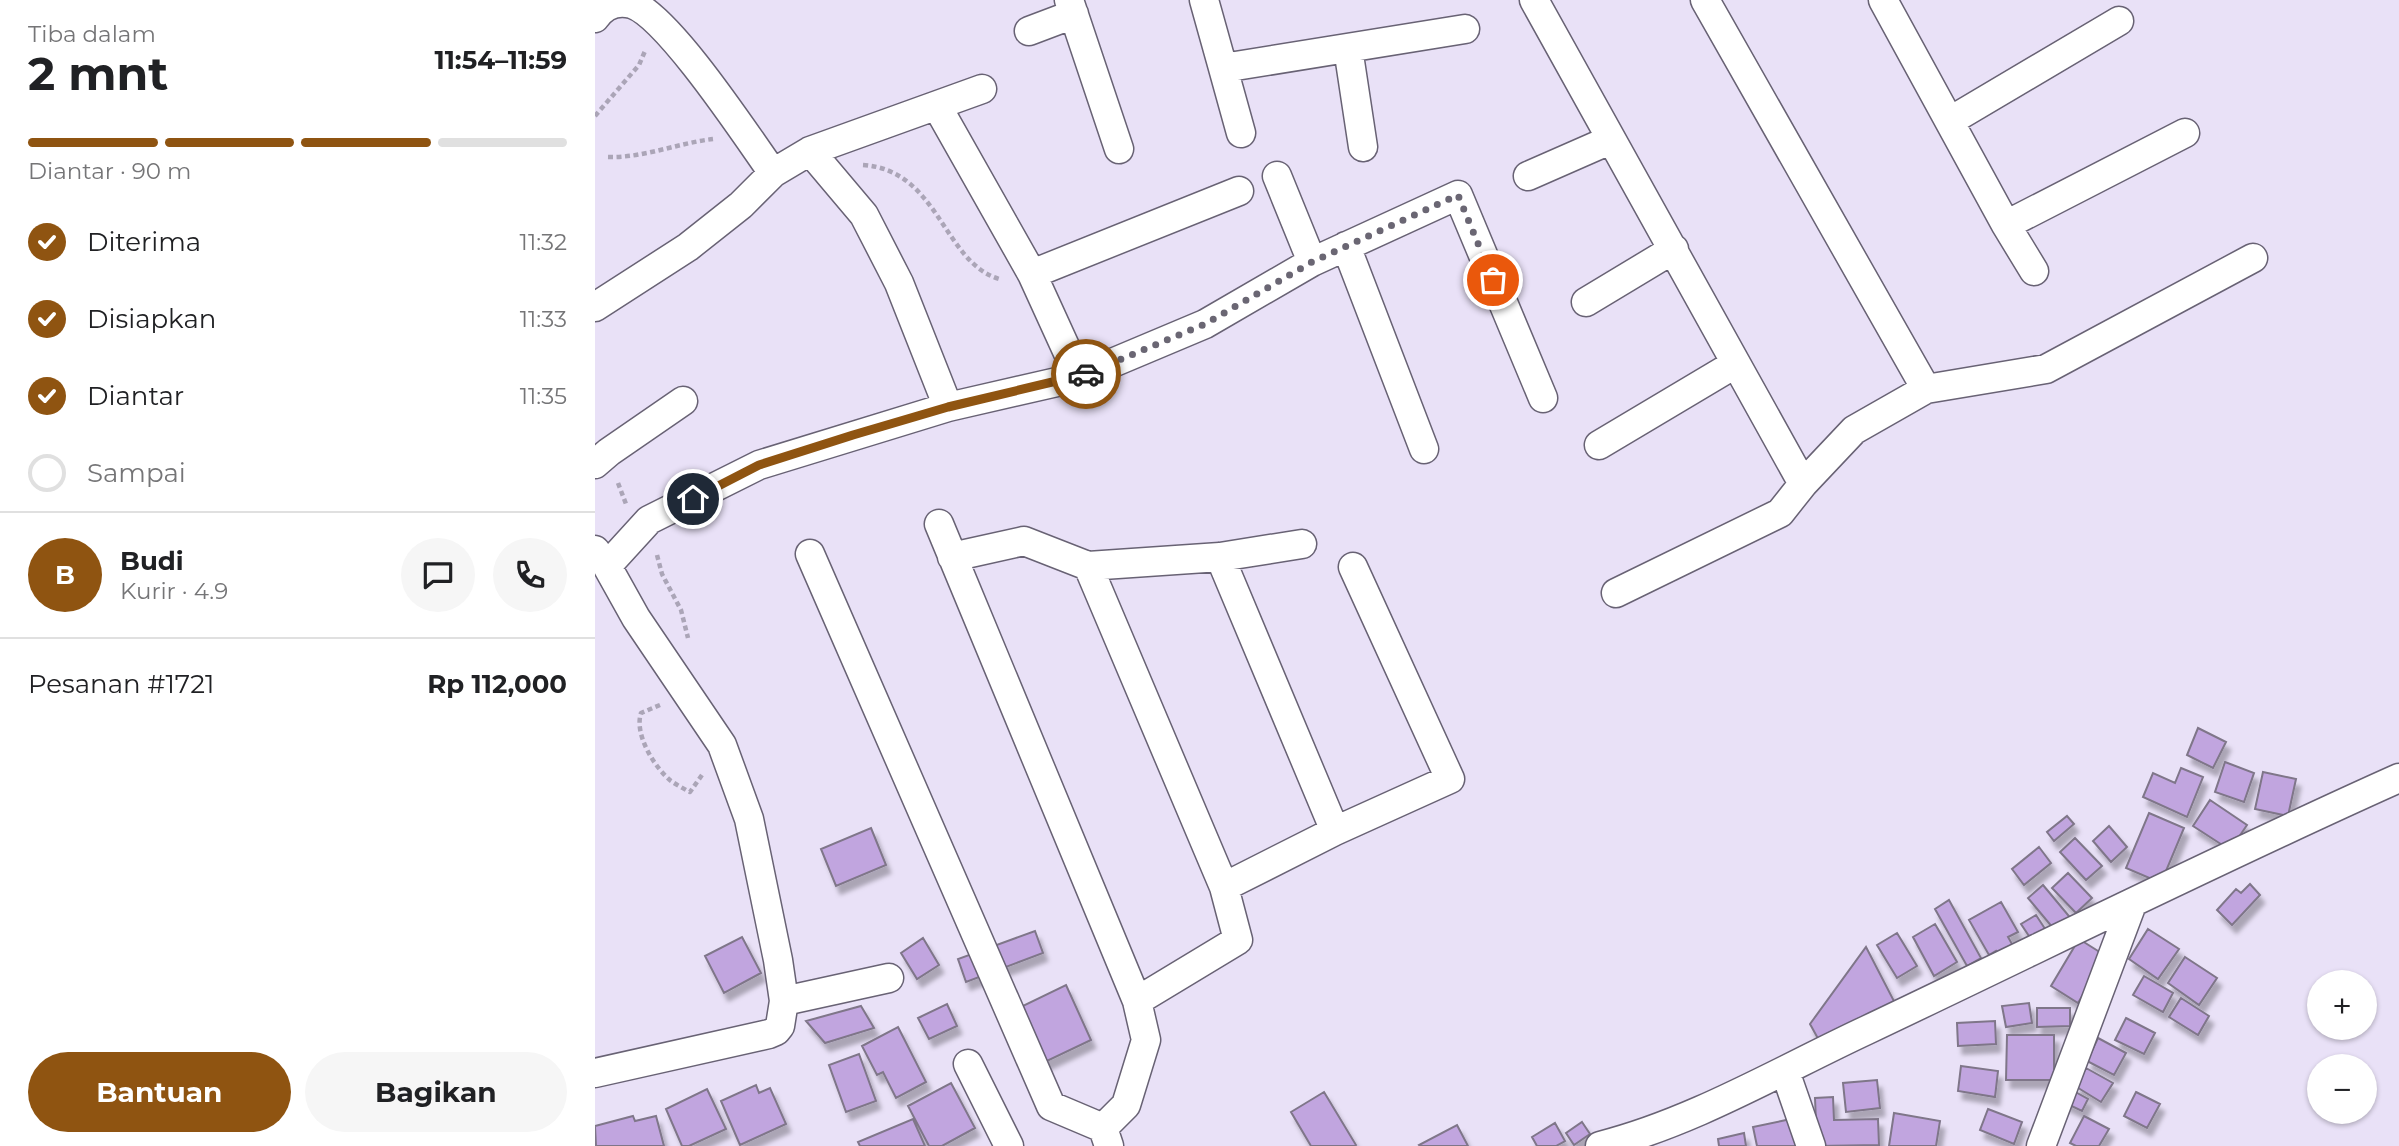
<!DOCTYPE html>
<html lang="id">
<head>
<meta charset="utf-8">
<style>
  :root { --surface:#fff; --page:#f6f6f6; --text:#202124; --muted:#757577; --line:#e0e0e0; --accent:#8f5411 }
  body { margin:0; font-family:Montserrat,sans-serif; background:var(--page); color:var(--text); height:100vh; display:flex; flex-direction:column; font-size:26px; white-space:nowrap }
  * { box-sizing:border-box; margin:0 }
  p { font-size:23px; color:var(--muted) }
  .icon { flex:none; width:38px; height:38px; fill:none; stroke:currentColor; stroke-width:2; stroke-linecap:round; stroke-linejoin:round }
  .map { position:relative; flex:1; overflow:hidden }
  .sheet { display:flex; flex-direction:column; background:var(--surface); width:595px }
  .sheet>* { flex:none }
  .buttons { position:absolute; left:1712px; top:970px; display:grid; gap:14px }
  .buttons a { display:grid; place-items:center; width:70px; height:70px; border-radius:50%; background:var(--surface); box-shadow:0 2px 5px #0004; font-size:35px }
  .pin { position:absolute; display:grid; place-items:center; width:60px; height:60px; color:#fff; margin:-30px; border:4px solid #fff; border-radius:50%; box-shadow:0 2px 7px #0007 }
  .courier { position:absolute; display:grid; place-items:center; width:70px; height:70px; margin:-35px; border:5px solid #8f5411; border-radius:50%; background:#fff; color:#222; box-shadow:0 2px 9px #0007 }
  .summary em { font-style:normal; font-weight:700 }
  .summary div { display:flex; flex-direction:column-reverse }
  .summary { display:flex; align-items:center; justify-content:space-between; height:119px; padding:0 28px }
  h1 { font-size:46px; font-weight:700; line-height:52px }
  .bar { display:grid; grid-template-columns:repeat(4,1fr); gap:10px 7px; align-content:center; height:84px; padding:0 28px }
  .bar i { height:9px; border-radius:5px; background:var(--line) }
  .bar .current { background:var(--accent) }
  .bar p { grid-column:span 4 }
  .line { display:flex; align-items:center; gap:18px; padding:0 28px; border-top:2px solid var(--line) }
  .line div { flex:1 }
  .round { display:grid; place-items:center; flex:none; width:74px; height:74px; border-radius:37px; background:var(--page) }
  ol { padding:0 28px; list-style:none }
  li { display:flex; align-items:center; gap:21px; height:77px }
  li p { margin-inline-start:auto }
  li .icon { padding:7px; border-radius:50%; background:var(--accent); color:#fff; stroke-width:4 }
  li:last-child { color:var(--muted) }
  li i { width:38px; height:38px; border:4px solid var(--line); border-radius:50% }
  .primary-button { display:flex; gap:14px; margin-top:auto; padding:14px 28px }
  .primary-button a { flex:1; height:80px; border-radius:42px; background:var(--accent); color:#fff; font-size:28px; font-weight:700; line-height:80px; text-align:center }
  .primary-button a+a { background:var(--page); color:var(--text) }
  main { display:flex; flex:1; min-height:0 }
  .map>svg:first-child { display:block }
</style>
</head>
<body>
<main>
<section class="sheet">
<div class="summary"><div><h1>2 mnt</h1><p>Tiba dalam</p></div><em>11:54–11:59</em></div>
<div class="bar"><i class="current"></i><i class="current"></i><i class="current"></i><i></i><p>Diantar · 90 m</p></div>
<ol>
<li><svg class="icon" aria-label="check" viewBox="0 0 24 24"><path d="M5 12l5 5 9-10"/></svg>Diterima<p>11:32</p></li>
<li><svg class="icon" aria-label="check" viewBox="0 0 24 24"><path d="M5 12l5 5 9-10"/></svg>Disiapkan<p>11:33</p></li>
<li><svg class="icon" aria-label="check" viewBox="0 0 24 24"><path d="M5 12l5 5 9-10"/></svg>Diantar<p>11:35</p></li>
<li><i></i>Sampai</li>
</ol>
<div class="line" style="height:126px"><b class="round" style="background:var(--accent);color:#fff">B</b><div><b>Budi</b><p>Kurir · 4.9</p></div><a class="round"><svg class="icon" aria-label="chat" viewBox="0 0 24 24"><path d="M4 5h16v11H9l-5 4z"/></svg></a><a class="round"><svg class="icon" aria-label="phone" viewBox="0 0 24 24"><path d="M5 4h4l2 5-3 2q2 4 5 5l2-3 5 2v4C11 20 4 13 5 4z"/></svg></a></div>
<div class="line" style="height:91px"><div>Pesanan #1721</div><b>Rp 112,000</b></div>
<div class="primary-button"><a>Bantuan</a><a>Bagikan</a></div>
</section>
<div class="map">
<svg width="1804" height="1146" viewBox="0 0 1804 1146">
  <defs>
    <filter id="shadow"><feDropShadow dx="4.5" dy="8" stdDeviation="2" flood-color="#0004"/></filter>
  </defs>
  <rect width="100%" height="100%" fill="#e9e1f7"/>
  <path fill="#c1a5df" stroke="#7f7689" stroke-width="2" filter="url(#shadow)" d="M1603,728L1631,742L1618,768L1592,755Z
    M1630,762L1659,773L1649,802L1620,792Z
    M1586,768L1608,777L1592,817L1548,797L1558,773L1580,783Z
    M1668,772L1701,779L1693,816L1660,809Z
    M1615,800L1652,825L1635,850L1598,826Z
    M1554,813L1589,828L1566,883L1531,868Z
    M1472,816L1479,824L1459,841L1452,832Z
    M1514,826L1532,847L1516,862L1498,841Z
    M276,828L291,865L241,886L226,849Z
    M1480,838L1507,866L1491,880L1465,852Z
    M1444,847L1456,863L1429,885L1417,869Z
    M1473,873L1497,898L1481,913L1457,888Z
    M1655,884L1665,895L1637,925L1622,910L1641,889L1646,893Z
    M1448,885L1478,921L1463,934L1433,898Z
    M1354,900L1386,958L1372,966L1340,909Z
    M1406,902L1423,932L1413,937L1422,953L1406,961L1401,951L1394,955L1374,920Z
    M1441,915L1456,938L1442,948L1426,924Z
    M1340,924L1362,962L1339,976L1318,937Z
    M1553,929L1584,949L1563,979L1534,959Z
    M440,931L448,953L371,982L363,959Z
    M1302,933L1322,966L1302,978L1282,945Z
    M147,937L166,973L129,993L110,956Z
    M328,938L344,965L322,979L306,953Z
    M1484,939L1511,956L1483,1003L1456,986Z
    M1271,947L1301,1005L1226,1044L1215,1024Z
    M1590,957L1622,978L1604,1005L1573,983Z
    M1549,976L1578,993L1568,1012L1538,995Z
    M471,985L496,1040L433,1070L407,1016Z
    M1586,998L1614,1016L1603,1035L1574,1017Z
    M1434,1003L1437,1023L1411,1027L1407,1006Z
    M352,1004L362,1026L334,1039L323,1018Z
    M266,1006L279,1028L230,1043L211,1021Z
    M1442,1008H1475V1026L1442,1027Z
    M1531,1018L1560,1033L1549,1054L1520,1040Z
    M1400,1021L1401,1044L1363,1046L1362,1023Z
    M303,1027L331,1082L301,1098L288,1072L282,1075L267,1046Z
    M1412,1035H1459V1080H1411Z
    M1503,1038L1531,1053L1519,1075L1492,1061Z
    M264,1054L281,1101L251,1112L234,1065Z
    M1366,1066L1403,1071L1400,1097L1363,1091Z
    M1491,1068L1518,1083L1506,1102L1480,1086Z
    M1282,1080L1285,1108L1251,1112L1248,1083Z
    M356,1083L380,1128L347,1146H334L313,1106Z
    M161,1085L164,1093L175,1088L191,1124L145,1145L126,1101Z
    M112,1089L131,1129L94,1146H87L71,1109Z
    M1475,1089L1493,1099L1487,1111L1468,1102Z
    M729,1092L761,1145L760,1146H716L696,1112Z
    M1541,1092L1565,1104L1552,1128L1529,1116Z
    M1238,1097L1239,1120L1283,1119L1284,1145L1222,1146L1220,1098Z
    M1393,1109L1427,1122L1419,1144L1385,1130Z
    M1299,1113L1345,1121L1341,1146H1294Z
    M38,1116L40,1121L61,1116L69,1146H1L0,1126Z
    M1489,1116L1514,1129L1504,1146H1481L1475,1143Z
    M318,1119L330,1146H265L263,1142Z
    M1196,1119L1202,1146H1162L1158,1127Z
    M987,1122L995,1134L979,1145L971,1133Z
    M960,1123L970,1141L961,1146H942L937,1137Z
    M862,1125L873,1146H825L824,1145Z
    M1149,1133L1151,1146H1124L1123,1139Z"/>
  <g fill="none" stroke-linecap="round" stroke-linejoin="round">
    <g stroke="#686274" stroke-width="31">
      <path id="street" d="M474,0L524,149
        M609,0L628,68L870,29
        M939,0L1208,484L1185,513L1021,593
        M1110,0L1331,389
        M1288,0L1411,225L1439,271
        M0,18C8,6 22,0 37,4C74,17 153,138 178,173
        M434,31L479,14
        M753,48L768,147
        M628,68L646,133
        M342,106L437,274L484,377
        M1355,121L1524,21
        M215,151L269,215L304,283L353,407
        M682,176L717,262
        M933,176L1015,140
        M1411,225L1590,133
        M751,246L829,449
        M437,274L644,191
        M991,302L1079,249
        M0,307L93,247L146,205L178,173L215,151L387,89
        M1004,445L1140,364
        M0,464L14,452L88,401
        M1208,484L1259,430L1331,389L1451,369L1658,258
        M344,524L542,1001L551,1040L531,1105L508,1128
        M0,550L12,566L41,618L127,745L154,819L183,960L189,1001L185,1026L181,1031L174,1034L0,1073
        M215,554L456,1106L508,1128L514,1146
        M357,557L429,541L493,566L629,887L643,940L542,1001
        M625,557L740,831
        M12,566L54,520L164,465L353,407L484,377L610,324L717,262L863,195L948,398
        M493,566L625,557L707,544
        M629,887L740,831L855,779L758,567
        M189,1001L294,978
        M373,1064L414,1146
        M1190,1071L1216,1146
        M1005,1146C1099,1122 1184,1071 1272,1030C1449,946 1625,858 1804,778
        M1446,1146L1537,904"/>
    </g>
    <path stroke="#aba5b7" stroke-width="4.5" stroke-dasharray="5 3.5" stroke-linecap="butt" d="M0,116L44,65L50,51
      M13,157C49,158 83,143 118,139
      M268,165C344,170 348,262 404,279
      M23,483L31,504
      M62,555L67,574L86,610L93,638
      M65,705L46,713C39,734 59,767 76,781C82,785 89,789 95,792L107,775"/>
    <use href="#street" stroke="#fff" stroke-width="28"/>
  </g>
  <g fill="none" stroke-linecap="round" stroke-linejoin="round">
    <path stroke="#6a6673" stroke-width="7" stroke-dasharray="0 12.6" d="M491,374L610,324L717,262L863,195L898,280"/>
    <path stroke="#8f5411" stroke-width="9" d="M98,499L164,465L258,435L353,407L491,374"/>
  </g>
</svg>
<div class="buttons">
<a>+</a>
<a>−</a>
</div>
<div class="pin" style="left:898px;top:280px;background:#ea580c"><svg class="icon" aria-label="bag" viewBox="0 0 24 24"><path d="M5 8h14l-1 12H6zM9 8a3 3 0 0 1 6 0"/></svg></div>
<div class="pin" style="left:98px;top:499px;background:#1f2937"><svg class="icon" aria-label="home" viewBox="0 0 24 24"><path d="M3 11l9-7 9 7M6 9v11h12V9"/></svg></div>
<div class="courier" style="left:491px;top:374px"><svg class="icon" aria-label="car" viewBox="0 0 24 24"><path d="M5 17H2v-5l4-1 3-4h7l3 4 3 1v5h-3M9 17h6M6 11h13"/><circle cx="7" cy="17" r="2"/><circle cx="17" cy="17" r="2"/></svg></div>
</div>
</main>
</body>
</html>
